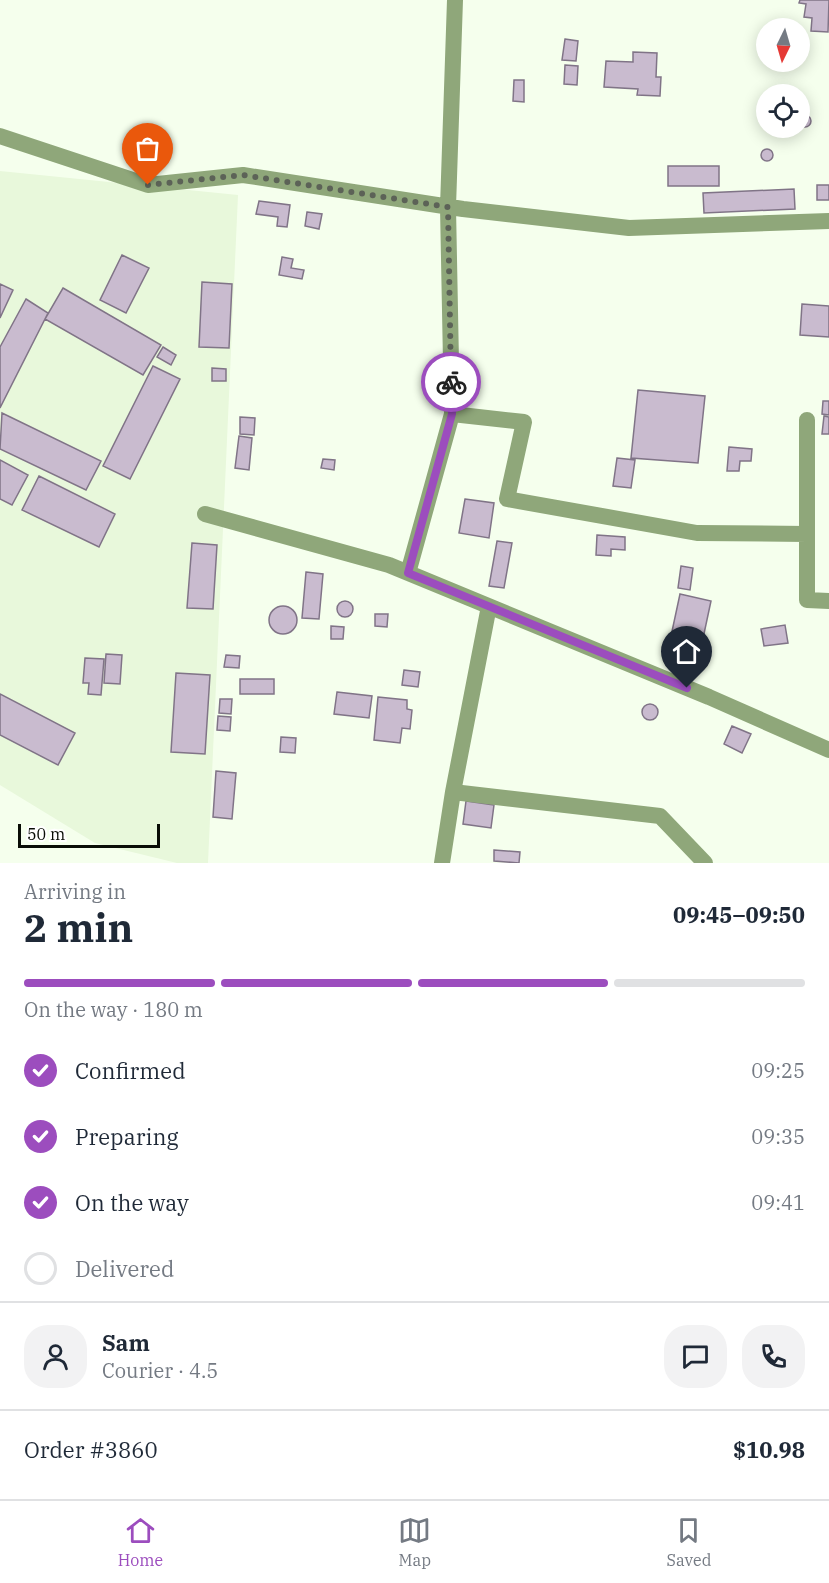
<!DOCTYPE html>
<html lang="en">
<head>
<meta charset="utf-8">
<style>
  :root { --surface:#fff; --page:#f2f2f3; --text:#1f2937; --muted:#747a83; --line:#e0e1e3; --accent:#9c4dbe }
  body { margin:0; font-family:"IBM Plex Serif",serif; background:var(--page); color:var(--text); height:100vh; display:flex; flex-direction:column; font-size:22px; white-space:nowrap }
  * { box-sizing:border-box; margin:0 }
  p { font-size:20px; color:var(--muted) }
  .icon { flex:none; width:33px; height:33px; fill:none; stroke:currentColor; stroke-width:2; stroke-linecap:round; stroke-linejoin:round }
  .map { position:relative; height:863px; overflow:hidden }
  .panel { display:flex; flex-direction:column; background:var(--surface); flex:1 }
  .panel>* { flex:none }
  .needle { width:39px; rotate:185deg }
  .tools { position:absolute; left:756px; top:18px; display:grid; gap:12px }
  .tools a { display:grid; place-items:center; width:54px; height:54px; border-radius:50%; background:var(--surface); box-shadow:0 3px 15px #0003; font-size:30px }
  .scale { position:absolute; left:18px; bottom:15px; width:142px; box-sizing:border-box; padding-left:6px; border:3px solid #090d06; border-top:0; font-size:16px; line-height:21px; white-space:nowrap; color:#090d06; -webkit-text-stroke:4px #fff; paint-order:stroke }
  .pin { position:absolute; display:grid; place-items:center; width:51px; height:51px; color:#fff; margin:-62px -26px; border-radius:50% 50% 50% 0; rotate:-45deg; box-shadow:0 0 6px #0007 }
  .pin .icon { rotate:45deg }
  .courier { position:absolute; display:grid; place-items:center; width:60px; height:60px; margin:-30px; border:4px solid #9c4dbe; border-radius:50%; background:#fff; color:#222; box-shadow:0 2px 8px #0007 }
  .overview em { font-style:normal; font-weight:800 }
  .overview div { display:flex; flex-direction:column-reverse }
  .overview { display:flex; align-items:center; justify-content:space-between; height:102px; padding:0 24px }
  h1 { font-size:39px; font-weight:800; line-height:45px }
  .bar { display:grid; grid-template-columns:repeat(4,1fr); gap:9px 6px; align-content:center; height:72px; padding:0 24px }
  .bar i { height:8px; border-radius:4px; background:var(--line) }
  .bar .selected { background:var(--accent) }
  .bar p { grid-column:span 4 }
  .line { display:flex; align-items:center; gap:15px; padding:0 24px; border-top:2px solid var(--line) }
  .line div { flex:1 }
  .round { display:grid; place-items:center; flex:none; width:63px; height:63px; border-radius:24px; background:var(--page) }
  ol { padding:0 24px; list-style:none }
  li { display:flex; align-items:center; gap:18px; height:66px }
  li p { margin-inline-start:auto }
  li .icon { padding:6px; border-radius:50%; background:var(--accent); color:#fff; stroke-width:4 }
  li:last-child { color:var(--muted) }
  li i { width:33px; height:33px; border:3px solid var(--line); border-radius:50% }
  .dock { display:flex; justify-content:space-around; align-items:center; height:84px; border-top:2px solid var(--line); background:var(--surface); font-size:16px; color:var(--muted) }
  .dock a { display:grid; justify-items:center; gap:3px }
  .dock .selected { color:var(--accent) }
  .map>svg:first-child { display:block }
</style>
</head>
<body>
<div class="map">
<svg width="829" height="863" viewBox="0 0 829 863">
  <rect width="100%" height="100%" fill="#f5ffed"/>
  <path fill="#e8f8db" d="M0,171L238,195L208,863H177L95,843L0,785Z"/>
  <path fill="#c9bbcf" stroke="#807487" stroke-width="1.5" d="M800,0H829L828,32L811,31L812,18L804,17L806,4L799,3Z
    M565,39L578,41L576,61L562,60Z
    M633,52L657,53L656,77H661L660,96L637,95L638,89L604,87L606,61L633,62Z
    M565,65L578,66L577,85L564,84Z
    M514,80H524V102L513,101Z
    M799 121a6 6 0 1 1 12 0a6 6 0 1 1-12 0Z
    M761 155a6 6 0 1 1 12 0a6 6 0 1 1-12 0Z
    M668,166H719V186H668Z
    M817,185H829V200H817Z
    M794,189L795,209L704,213L703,193Z
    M259,201L290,205L287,227L277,226L278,217L256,214Z
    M307,212L322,214L319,229L305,226Z
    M122,255L149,268L126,313L100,300Z
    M282,257L293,259L291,268L304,270L302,279L279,275Z
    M202,282L232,284L229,348L199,347Z
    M0,284L13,290L0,318Z
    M63,288L161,345L143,375L45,319Z
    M26,299L48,313L0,408V347Z
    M802,304L829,306V337L800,335Z
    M163,347L176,355L171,365L157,357Z
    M153,366L180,379L130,479L103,466Z
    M212,368L226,369V381H212Z
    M638,390L705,396L698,463L631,458Z
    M823,401H829V415L822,414Z
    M2,413L101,461L86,490L0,449Z
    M824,416L829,417V434H822Z
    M240,417L255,418L254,435L240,434Z
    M239,436L252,438L249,470L235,468Z
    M729,447L752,449L751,461H740L739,471H727Z
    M617,458L635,460L631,488L613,486Z
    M323,459L335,460L334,470L321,468Z
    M0,460L28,475L12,505L0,499Z
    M39,476L115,514L99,547L22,510Z
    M465,499L494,503L489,538L459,533Z
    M597,535L625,537V550L611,549V556L596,555Z
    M497,541L512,543L504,588L489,586Z
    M192,543L217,545L213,609L187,608Z
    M681,566L693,568L690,590L678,588Z
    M306,572L323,574L319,619L302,618Z
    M680,594L711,601L702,643L671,636Z
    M337 609a8 8 0 1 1 16 0a8 8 0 1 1-16 0Z
    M269 620a14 14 0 1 1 28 0a14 14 0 1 1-28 0Z
    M375,614H388L387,627L375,626Z
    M785,625L788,643L764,646L761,629Z
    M331,626L344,627L343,639H331Z
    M106,654L122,655L120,684L104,683Z
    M226,655L240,656L239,668L224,667Z
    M85,658L104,659L101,695L88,694L89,683H83Z
    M404,670L420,672L418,687L402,685Z
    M176,673L210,675L205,754L171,752Z
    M240,679H274V694H240Z
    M337,692L372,696L369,718L334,714Z
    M0,694L75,733L58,765L0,735Z
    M378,697L407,700V709L412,710L410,729L402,728L400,743L374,740Z
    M220,699H232L231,714L219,713Z
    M642 712a8 8 0 1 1 16 0a8 8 0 1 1-16 0Z
    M218,716L231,717L230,731L217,730Z
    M732,726L751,734L742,753L724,744Z
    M281,737L296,738L295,753L280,752Z
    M216,771L236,773L232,819L213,817Z
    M466,801L494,805L491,828L463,824Z
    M494,850L520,852L519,863L494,861Z"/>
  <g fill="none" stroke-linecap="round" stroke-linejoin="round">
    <path stroke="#8fa77a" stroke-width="16" d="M0,136L148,185L243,175L463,209L629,228L829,221
      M452,414L524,422L507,499L697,533L807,534
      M807,420V600L829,601
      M205,514L389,565L709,697L829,750
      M408,573L452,414L448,207L455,0
      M453,792L660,816L705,863
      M442,863L453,792L489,606"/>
  </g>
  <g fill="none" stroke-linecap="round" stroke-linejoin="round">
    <path stroke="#5c6257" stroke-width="6" stroke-dasharray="0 10.8" d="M148,185L243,175L448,207L451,382"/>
    <path stroke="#9c4dbe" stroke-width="8" d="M451,382L452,414L408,573L687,688"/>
  </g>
</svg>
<div class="tools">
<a><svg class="needle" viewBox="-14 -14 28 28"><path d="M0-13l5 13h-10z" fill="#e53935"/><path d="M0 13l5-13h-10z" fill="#747a83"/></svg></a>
<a><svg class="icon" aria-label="locate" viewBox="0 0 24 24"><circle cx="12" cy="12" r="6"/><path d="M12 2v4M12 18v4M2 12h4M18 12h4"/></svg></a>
</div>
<div class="scale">50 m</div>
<div class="pin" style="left:148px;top:185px;background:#ea580c"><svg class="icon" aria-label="bag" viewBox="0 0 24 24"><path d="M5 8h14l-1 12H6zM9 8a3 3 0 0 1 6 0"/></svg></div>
<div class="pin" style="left:687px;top:688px;background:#1f2937"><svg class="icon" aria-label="home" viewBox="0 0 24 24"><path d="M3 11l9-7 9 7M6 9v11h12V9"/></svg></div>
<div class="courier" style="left:451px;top:382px"><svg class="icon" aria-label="bike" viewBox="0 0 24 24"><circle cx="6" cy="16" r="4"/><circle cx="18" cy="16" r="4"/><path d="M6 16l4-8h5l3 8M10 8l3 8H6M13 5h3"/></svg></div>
</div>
<section class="panel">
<div class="overview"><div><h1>2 min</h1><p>Arriving in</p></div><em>09:45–09:50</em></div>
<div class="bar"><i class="selected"></i><i class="selected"></i><i class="selected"></i><i></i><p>On the way · 180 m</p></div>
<ol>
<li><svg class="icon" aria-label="check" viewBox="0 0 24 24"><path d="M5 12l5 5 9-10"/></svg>Confirmed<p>09:25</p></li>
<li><svg class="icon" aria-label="check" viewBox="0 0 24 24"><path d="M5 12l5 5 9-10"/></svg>Preparing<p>09:35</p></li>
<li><svg class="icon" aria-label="check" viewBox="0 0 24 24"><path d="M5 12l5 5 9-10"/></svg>On the way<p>09:41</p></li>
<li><i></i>Delivered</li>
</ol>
<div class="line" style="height:108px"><a class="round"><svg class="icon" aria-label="person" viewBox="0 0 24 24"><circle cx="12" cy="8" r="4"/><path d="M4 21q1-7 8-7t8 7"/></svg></a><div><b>Sam</b><p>Courier · 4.5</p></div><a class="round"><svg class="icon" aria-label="chat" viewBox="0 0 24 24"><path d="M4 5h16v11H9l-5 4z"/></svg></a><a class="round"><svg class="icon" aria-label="phone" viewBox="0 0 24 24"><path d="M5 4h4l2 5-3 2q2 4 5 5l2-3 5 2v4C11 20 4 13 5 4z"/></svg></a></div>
<div class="line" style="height:78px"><div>Order #3860</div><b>$10.98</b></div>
</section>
<nav class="dock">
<a class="selected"><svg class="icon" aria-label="home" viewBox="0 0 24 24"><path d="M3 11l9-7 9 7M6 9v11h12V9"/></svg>Home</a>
<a><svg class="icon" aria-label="map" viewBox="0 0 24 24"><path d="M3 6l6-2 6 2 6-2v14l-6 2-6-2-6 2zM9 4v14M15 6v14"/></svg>Map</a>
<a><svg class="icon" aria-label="saved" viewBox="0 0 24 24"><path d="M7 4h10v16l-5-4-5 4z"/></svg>Saved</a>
</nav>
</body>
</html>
